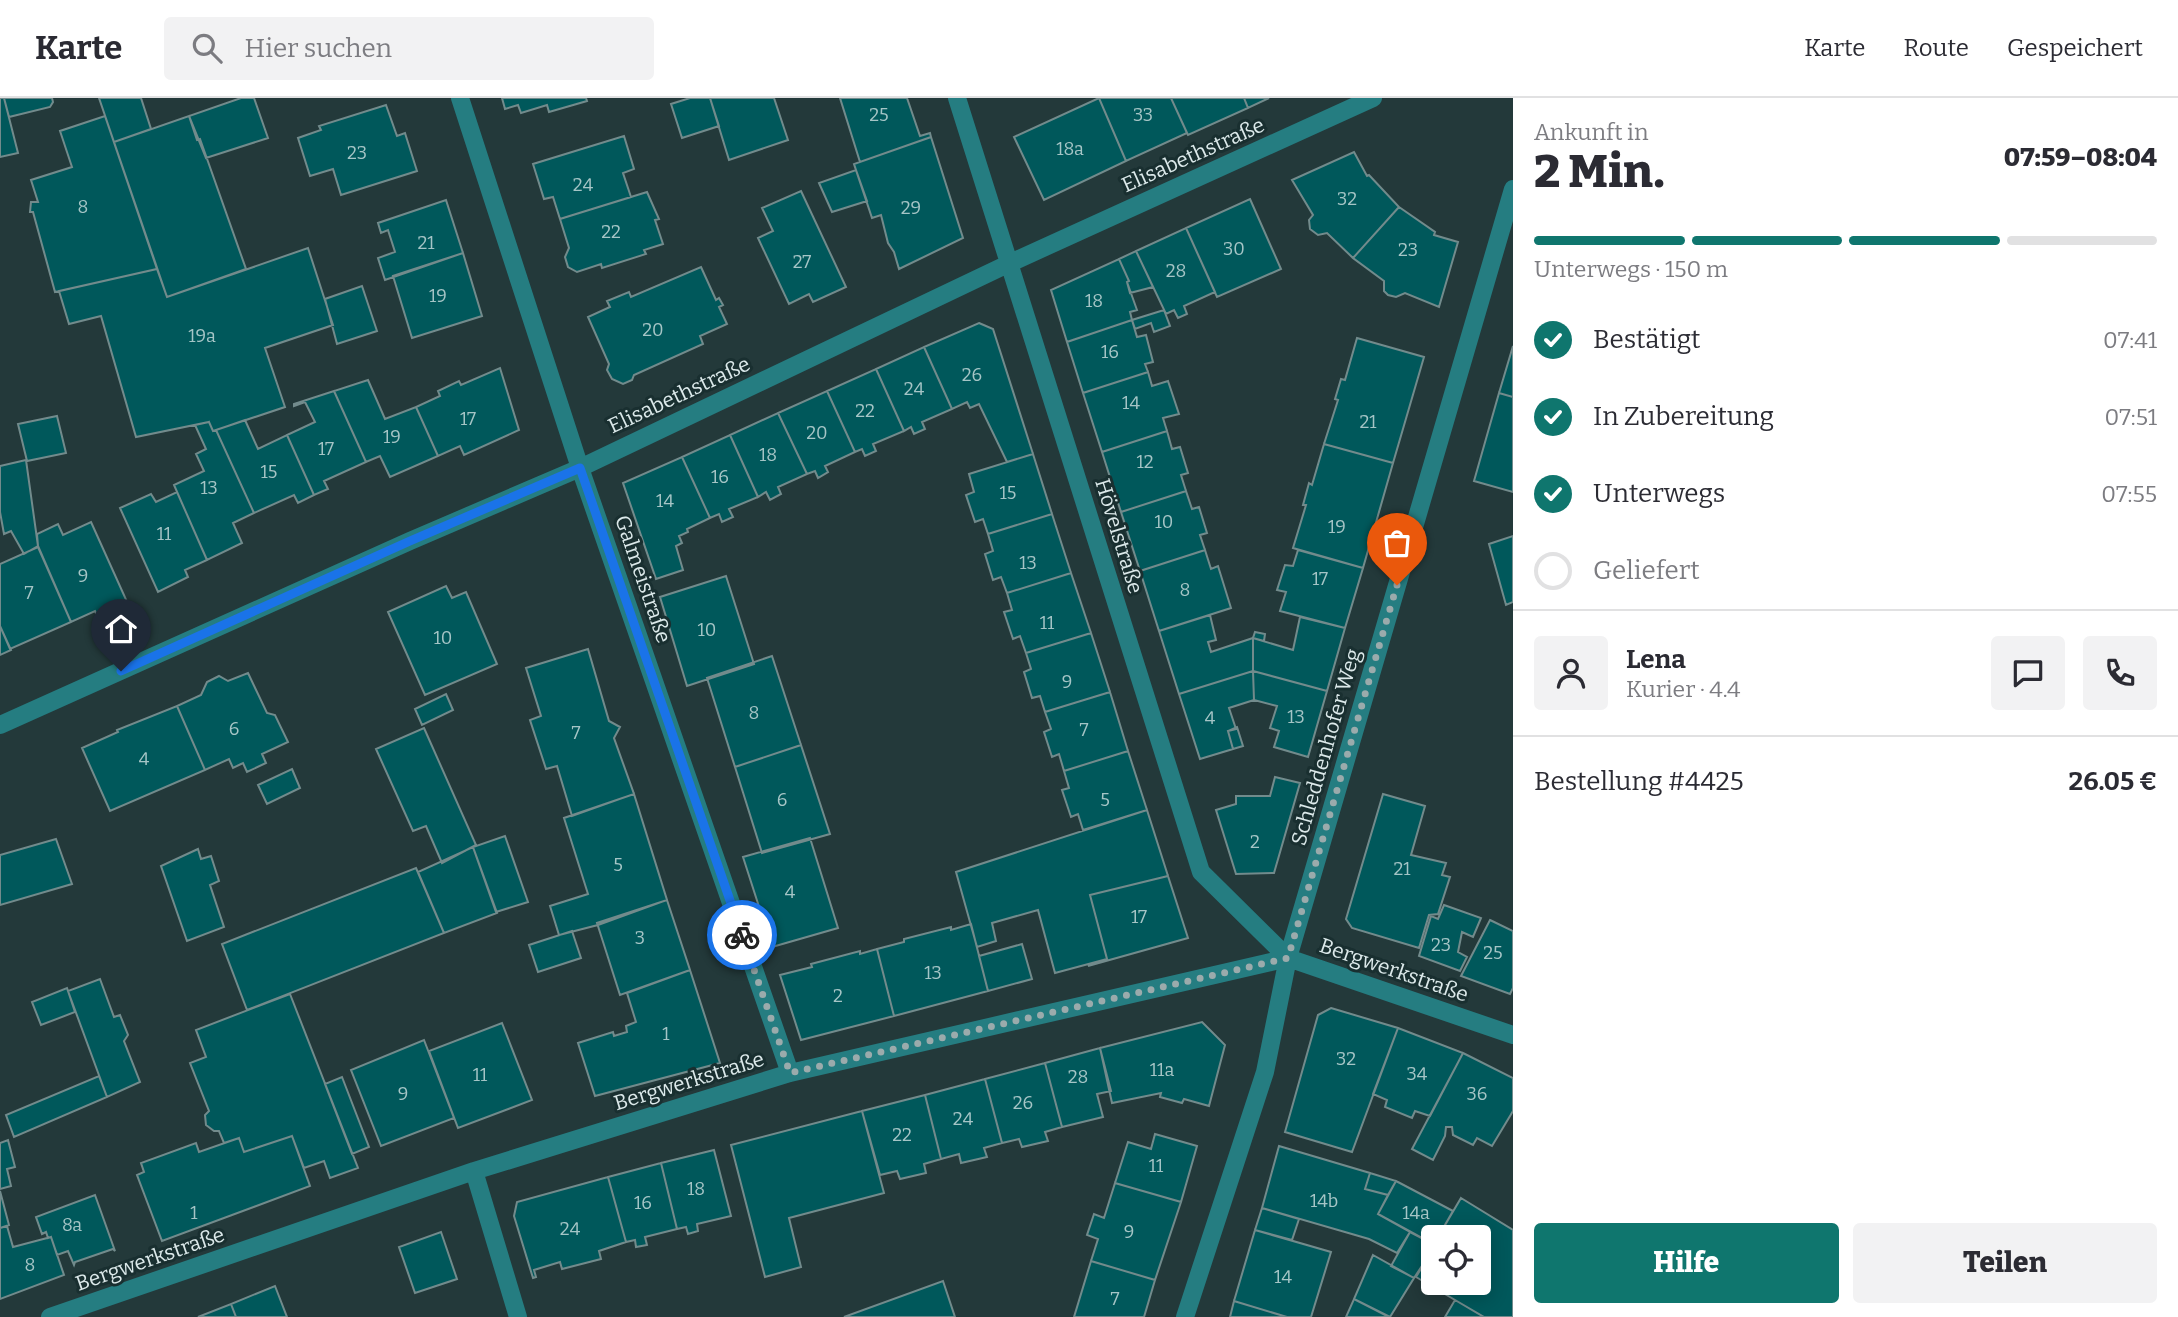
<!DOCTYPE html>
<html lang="de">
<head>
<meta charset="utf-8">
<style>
  :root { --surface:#fff; --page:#f2f2f3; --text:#2b2b33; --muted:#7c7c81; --line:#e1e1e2; --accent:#0f766e }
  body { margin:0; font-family:Bitter,serif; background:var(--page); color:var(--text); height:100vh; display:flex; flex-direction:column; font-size:26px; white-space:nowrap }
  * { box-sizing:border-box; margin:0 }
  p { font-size:23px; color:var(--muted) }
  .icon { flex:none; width:38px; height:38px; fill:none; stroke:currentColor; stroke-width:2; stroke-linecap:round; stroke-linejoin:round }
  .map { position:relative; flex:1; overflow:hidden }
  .details { display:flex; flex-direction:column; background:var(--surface); width:665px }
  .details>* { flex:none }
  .fabs { position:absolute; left:1421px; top:1127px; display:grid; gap:14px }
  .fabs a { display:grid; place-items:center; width:70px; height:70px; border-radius:7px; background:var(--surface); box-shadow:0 4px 18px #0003; font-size:35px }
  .pin { position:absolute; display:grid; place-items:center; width:60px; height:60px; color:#fff; margin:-72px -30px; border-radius:50% 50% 50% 0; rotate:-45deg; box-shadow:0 0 7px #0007 }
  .pin .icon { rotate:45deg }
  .courier { position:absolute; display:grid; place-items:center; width:70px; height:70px; margin:-35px; border:5px solid #1a73e8; border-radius:50%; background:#fff; color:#222; box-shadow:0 2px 9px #0007 }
  .head em { font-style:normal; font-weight:800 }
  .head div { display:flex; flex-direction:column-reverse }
  .head { display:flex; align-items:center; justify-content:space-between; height:119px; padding:0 21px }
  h1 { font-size:46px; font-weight:800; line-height:52px }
  .bar { display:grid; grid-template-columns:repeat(4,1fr); gap:10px 7px; align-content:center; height:84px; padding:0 21px }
  .bar i { height:9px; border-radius:5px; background:var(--line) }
  .bar .on { background:var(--accent) }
  .bar p { grid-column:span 4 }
  .line { display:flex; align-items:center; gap:18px; padding:0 21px; border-top:2px solid var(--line) }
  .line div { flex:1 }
  .round { display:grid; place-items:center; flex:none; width:74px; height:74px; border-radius:7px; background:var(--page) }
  ol { padding:0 21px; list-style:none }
  li { display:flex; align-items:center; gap:21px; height:77px }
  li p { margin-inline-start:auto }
  li .icon { padding:7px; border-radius:50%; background:var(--accent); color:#fff; stroke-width:4 }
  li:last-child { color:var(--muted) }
  li i { width:38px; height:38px; border:4px solid var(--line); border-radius:50% }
  .cta { display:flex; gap:14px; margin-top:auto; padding:14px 21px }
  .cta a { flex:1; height:80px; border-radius:7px; background:var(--accent); color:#fff; font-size:28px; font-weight:800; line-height:80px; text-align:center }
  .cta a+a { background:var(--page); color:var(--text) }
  header { display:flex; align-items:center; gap:42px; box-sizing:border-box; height:98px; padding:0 35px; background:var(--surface); border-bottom:2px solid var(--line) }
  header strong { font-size:33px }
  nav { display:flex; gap:38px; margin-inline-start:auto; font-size:24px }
  .search { width:490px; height:63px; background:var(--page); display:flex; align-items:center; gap:18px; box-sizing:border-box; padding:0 24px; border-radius:7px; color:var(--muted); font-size:26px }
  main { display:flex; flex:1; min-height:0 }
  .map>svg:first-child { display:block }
</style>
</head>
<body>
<header>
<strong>Karte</strong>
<div class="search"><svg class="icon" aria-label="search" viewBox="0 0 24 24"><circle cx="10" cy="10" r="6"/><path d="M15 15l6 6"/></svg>Hier suchen</div>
<nav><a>Karte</a><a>Route</a><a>Gespeichert</a></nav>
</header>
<main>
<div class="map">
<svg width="1513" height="1219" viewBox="0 0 1513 1219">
  <rect width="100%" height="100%" fill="#23393a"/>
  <path fill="#00585b" stroke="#728b8c" stroke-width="2" d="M0,0H4L18,55L0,59Z
    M4,0H52L53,4L50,9L9,19Z
    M99,0H141L151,31L114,44Z
    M241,0H254L268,40L206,60L189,18Z
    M502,0H586L587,3L549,14L547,7L521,15L518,7L505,11Z
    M690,0H710L719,28L682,40L671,6Z
    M710,0H774L788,42L729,62Z
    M840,0H907L920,38L930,35L931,39L860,64Z
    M1099,0L1126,63L1044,102L1014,39Z
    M1099,0H1171L1187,35L1126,63Z
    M1171,0H1244L1248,10L1188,37Z
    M1244,0H1269L1248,10Z
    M386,7L397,38L405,35L417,73L341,97L333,71L310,78L298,40L321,32L319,28Z
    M105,18L157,171L55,194L33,114H30L31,104H38L31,82L72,69L60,33Z
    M189,18L197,42L200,41L246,171L167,199L114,44Z
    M624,38L634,71L623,75L631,99L560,121L553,99L544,101L533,66Z
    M931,39L963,140L899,171L894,154L888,145L881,117L872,120L854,66Z
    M1354,54L1367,78L1369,77L1399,109L1353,160L1327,135L1318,137L1310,131L1309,122L1313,117L1292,82Z
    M856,72L867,103L832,114L819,85Z
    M801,93L846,189L813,204L809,196L789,206L758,140L773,133L762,110Z
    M647,94L659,121L655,122L663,146L644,152L646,156L602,170L601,166L577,174L568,169L565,159L569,150L560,121Z
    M1250,101L1281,171L1217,199L1186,130Z
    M446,102L463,155L385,182L378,160L395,154L388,132L381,135L378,125Z
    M1399,109L1435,134L1434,137L1458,144L1439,209L1405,195L1396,199L1388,197L1384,193V183L1353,160Z
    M1186,130L1215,194L1184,208L1187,216L1178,220L1174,212L1166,216L1136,153Z
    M308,150L333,227L265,250L285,309L213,333L209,324L136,339L101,218L69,226L59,193L157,171L167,199Z
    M1136,153L1153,189L1130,195L1127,184L1129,183L1119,161Z
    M463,155L482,218L412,240L393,178Z
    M1119,161L1129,183L1127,184L1137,212L1130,214L1132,222L1067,244L1051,192Z
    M701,169L716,202L719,200L723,207L719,209L727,226L700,238L703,246L634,277L632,282L623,286L612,281L607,272L609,266L588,219L610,209L607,203L629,194L631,199Z
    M362,188L377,233L337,246L325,201Z
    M1164,212L1170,228L1154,234L1151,225L1135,231L1132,222Z
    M1132,222L1137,239L1146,237L1153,264L1145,266L1148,274L1083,295L1067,244Z
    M979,225L993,231L1033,356L1007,364L979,306L970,310L967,304L952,311L924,249Z
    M1357,240L1424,259L1393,365L1324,346L1338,302L1335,301L1341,281L1345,282Z
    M1513,248V299L1499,295Z
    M924,249L952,311L922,324L925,331L914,336L911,329L904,333L876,271Z
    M500,270L519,332L464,357L460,348L438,358L416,309L440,298L438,293L459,283L461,287Z
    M876,271L904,333L873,346L876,353L865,358L862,351L855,354L827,293Z
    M1148,274L1152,288L1168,283L1179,316L1163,320L1167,333L1102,354L1083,295Z
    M368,282L385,321L416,309L438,358L390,379L380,358L366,364L334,293Z
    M334,293L366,364L324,383L328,391L314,397L287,337L315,324L305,304L294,308V306Z
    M827,293L855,354L825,368L828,374L818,380L815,373L807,376L778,315Z
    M1499,295L1513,299V394L1474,383Z
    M778,315L807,376L778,389L781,396L770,402L766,394L758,399L730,337Z
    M57,318L66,355L27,363L18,326Z
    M245,322L258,351L287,337L314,397L298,405L294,397L254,415L216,332Z
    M209,324L213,333L216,332L254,415L233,425L242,445L207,462L174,387L204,373L196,356L206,351L195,327Z
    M1167,333L1172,351L1180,349L1188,375L1181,377L1186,393L1121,414L1102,354Z
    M730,337L758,399L729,411L733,419L722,424L719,416L710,420L682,359Z
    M1324,346L1393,365L1363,470L1293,450L1306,407H1303L1309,385L1312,387Z
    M1033,356L1052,416L988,436L983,421L975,424L966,397L974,394L969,376Z
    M682,359L710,420L687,431L688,434L679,438L682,445L676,448L683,472L656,481L623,385Z
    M26,362L38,448L24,456L11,433L4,436L0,414V368Z
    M1186,393L1192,411L1199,409L1207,435L1200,437L1205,452L1140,473L1121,414Z
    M177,394L207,462L185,472L188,479L158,494L120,410L151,396L156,404Z
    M1052,416L1071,475L1007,495L1001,479L993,482L985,456L993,453L988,436Z
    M91,424L128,506L98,520L95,513L71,524L38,448L37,436L58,426L63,437Z
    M1513,438V504L1506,507L1489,446Z
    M38,449L71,524L10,551L0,528V466Z
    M1205,452L1211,471L1218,468L1231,510L1159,533L1140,473Z
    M1298,452L1363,470L1345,530L1280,513L1286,494L1277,492L1285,467L1293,468Z
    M1071,475L1091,535L1026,555L1020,538L1013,541L1004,514L1012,512L1007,495Z
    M726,478L754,566L687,588L660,499Z
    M446,488L452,500L466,494L497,566L425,597L388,514Z
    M1210,517L1216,542L1208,544L1211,554L1253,540V573L1179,596L1159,533Z
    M1300,519L1345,530L1327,593L1253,573V540L1293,552Z
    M0,528L11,552L0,557Z
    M1255,534L1265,536L1264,543L1253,540Z
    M1091,535L1110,594L1045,614L1040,598L1032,600L1024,574L1031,571L1026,555Z
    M588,551L609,623L620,629L614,640L634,696L572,718L557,668L546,671L530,622L541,618L526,570Z
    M772,558L801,647L735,669L707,580Z
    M1253,573L1327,593L1308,659L1274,649L1279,633L1270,630L1277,608L1254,602Z
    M1253,573L1254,602L1229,610L1236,631L1228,633L1233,651L1200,661L1179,596Z
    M248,575L267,615L275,617L288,644L262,656L266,665L247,674L243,665L233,670L229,661L205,672L177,608L201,597L207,584L219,578L228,583Z
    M1110,594L1128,653L1064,673L1059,656L1052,659L1044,634L1051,631L1045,614Z
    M446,596L453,612L422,627L415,611Z
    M177,608L205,672L110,713L82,650L118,634L117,632Z
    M1237,629L1243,648L1233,651L1228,633Z
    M424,630L476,747L442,765L426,728L413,733L376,651Z
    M801,647L830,736L762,755L735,669Z
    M1128,653L1147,712L1083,732L1078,716L1071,719L1062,692L1069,690L1064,673Z
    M292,671L300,690L267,706L258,687Z
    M1275,679L1300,685L1274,775L1236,776L1216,712L1236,706V698H1270Z
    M634,696L667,802L598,827L559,837L550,808L588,796L564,720Z
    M1383,696L1425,708L1411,757L1446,765L1442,777L1450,779L1438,816L1429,817L1419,850L1352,830L1346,821Z
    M1147,712L1168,778L1090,797L1107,861L1055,875L1038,812L992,825L996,843L977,849L956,774Z
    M505,738L528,804L496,814L473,749Z
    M810,740L838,830L772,849L743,759Z
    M56,741L72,786L0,807V757Z
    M473,749L497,815L444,835L418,774Z
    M198,751L201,761L211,758L219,783L210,787L224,829L187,843L161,768Z
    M416,770L444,835L247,912L222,846Z
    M1168,778L1188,840L1088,868L1107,861L1090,797Z
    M667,802L690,872L620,897L597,825Z
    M1444,807L1481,820L1473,839L1462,834L1458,854L1467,859L1460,873L1419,858L1431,818L1438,821Z
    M1490,822L1513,833V890L1510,896L1461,878Z
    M971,826L988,893L894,918L877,851L904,844V841L951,829V832Z
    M572,833L581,860L538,874L529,847Z
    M1022,846L1032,881L988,893L979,858Z
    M877,851L894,918L801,942L780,877L812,869L811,866L860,853V856Z
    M690,872L720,965L595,998L578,945L613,934L614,938L627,934L626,928L636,924L627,895Z
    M100,881L114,919L120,917L128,937L124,943L140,984L107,999L68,893Z
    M67,890L75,914L41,927L32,904Z
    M290,896L358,1070L330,1080L324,1063L304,1070L292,1038L244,1054L239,1040L224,1045L219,1033H214L206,1027L205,1017L209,1013L190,965L206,959L196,932Z
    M1331,910L1398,930L1352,1054L1285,1034L1318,917Z
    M1202,924L1225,947L1209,1008L1184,1001L1182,1005L1160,999L1161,995L1112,1005L1100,950Z
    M502,925L532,1002L458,1030L429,953Z
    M1398,930L1463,955L1430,1018L1415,1013L1412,1020L1385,1009L1387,1002L1373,996Z
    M424,942L454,1020L381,1048L351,972Z
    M1100,950L1111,993L1097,996L1103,1019L1062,1029L1045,965Z
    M1463,955L1513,980V1013L1492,1048L1477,1040L1473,1047L1453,1037L1452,1029H1446L1445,1038L1433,1062L1412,1051Z
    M1045,965L1062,1029L1045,1034L1048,1043L1022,1049L1019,1041L1002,1045L985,981Z
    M99,978L107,999L14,1039L6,1017Z
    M342,979L369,1049L352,1056L325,986Z
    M985,981L1002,1045L984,1050L987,1059L961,1065L959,1056L941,1061L925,997Z
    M925,997L941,1061L924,1066L926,1075L900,1081L897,1073L880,1077L862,1013Z
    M862,1013L884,1095L789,1120L801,1169L765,1179L731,1047Z
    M1155,1036L1197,1048L1181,1104L1115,1085L1128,1044L1151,1051Z
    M292,1038L310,1088L162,1143L137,1077L144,1074L141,1065L196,1045L199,1054L239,1040L244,1054Z
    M8,1042L15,1069L7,1071L11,1088L0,1091V1045Z
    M1279,1048L1370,1075L1365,1091L1388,1097L1378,1116L1410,1134L1397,1155L1369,1141L1262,1110Z
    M714,1052L731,1118L697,1126L698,1133L688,1136L686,1129L677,1131L661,1065Z
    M661,1065L677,1131L645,1139L647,1147L636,1149L635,1142L626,1144L608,1079Z
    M1370,1075L1396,1083L1388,1097L1365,1091Z
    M608,1079L626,1144L599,1153L601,1161L562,1171L560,1164L534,1172L536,1179L533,1180L514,1118L517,1104Z
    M1396,1083L1453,1113L1438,1139H1433V1146L1378,1116Z
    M1115,1085L1181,1104L1155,1182L1091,1163L1098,1141L1087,1137L1094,1116L1104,1120Z
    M0,1093L9,1127L0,1130Z
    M95,1097L115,1153L113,1151L75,1164L74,1167L68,1153L57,1157L51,1139L48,1140L46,1134L42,1136L36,1119Z
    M1461,1100L1513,1132V1219H1484L1416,1179L1433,1151V1185H1479V1139H1438Z
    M1262,1110L1299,1121L1292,1142L1255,1132Z
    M7,1128L13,1149L51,1139L64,1177L0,1201V1130Z
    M1255,1132L1331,1154L1311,1219H1287L1234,1203Z
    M441,1134L457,1181L415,1195L399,1149Z
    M1410,1134L1433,1146V1151L1414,1180L1391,1168Z
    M1373,1157L1414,1180L1390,1219L1354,1201Z
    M1091,1163L1155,1182L1144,1219H1074Z
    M943,1183L955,1219H844Z
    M275,1188L287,1219H236L231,1206Z
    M1354,1201L1389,1219H1346Z
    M1455,1202L1484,1219H1445Z
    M1234,1203L1287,1219H1230Z
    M231,1206L236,1219H198Z"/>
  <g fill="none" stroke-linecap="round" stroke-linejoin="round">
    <path stroke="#257d81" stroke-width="18" d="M460,0L580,370L790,975
      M957,0L1201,774L1288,860
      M0,627L410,443L580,370L1010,165L1373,0
      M474,1073L518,1219
      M50,1219L474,1073L790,975L1288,860L1513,937
      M1185,1219L1265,974L1288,860L1513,91"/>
  </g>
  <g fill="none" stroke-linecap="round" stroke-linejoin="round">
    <path stroke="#9babac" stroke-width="7" stroke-dasharray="0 12.6" d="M742,837L790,975L1288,860L1397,487"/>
    <path stroke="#1a73e8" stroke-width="9" d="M121,573L410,443L580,370L742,837"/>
  </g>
  <g text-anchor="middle" stroke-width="6" stroke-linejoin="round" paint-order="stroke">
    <g font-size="18" fill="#a5c5c6">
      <text x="879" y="23">25</text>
      <text x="1143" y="23">33</text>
      <text x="1070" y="57">18a</text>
      <text x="357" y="61">23</text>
      <text x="583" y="93">24</text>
      <text x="1347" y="107">32</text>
      <text x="83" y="115">8</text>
      <text x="911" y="116">29</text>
      <text x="611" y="140">22</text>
      <text x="426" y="151">21</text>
      <text x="1234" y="157">30</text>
      <text x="1408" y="158">23</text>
      <text x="802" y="170">27</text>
      <text x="1176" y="179">28</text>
      <text x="438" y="204">19</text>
      <text x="1094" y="209">18</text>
      <text x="653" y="238">20</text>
      <text x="202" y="244">19a</text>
      <text x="1110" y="260">16</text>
      <text x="972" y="283">26</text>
      <text x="914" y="297">24</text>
      <text x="1131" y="311">14</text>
      <text x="865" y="319">22</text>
      <text x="468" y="327">17</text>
      <text x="1368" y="330">21</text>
      <text x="817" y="341">20</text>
      <text x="392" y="345">19</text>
      <text x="326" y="357">17</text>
      <text x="768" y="363">18</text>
      <text x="1145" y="370">12</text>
      <text x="269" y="380">15</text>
      <text x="720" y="385">16</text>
      <text x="209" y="396">13</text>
      <text x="1008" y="401">15</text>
      <text x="665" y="409">14</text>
      <text x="1164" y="430">10</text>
      <text x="1337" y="435">19</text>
      <text x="164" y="442">11</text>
      <text x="1028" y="471">13</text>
      <text x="83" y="484">9</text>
      <text x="1320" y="487">17</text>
      <text x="1185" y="498">8</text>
      <text x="29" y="501">7</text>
      <text x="1047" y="531">11</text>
      <text x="707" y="538">10</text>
      <text x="443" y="546">10</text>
      <text x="1067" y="590">9</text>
      <text x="754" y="621">8</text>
      <text x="1296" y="625">13</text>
      <text x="1210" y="626">4</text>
      <text x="234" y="637">6</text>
      <text x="1084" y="638">7</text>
      <text x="576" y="641">7</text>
      <text x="144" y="667">4</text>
      <text x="782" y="708">6</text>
      <text x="1105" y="708">5</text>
      <text x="1255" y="750">2</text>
      <text x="618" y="773">5</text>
      <text x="1402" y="777">21</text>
      <text x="790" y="800">4</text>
      <text x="1139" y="825">17</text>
      <text x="640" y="846">3</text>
      <text x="1441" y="853">23</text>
      <text x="1493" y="861">25</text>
      <text x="933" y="881">13</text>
      <text x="838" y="904">2</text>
      <text x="666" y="942">1</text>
      <text x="1346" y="967">32</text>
      <text x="1162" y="978">11a</text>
      <text x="1417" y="982">34</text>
      <text x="480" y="983">11</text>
      <text x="1078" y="985">28</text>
      <text x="403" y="1002">9</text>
      <text x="1477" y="1002">36</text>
      <text x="1023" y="1011">26</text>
      <text x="963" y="1027">24</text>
      <text x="902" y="1043">22</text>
      <text x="1156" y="1074">11</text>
      <text x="696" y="1097">18</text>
      <text x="1324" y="1109">14b</text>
      <text x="643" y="1111">16</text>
      <text x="194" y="1121">1</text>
      <text x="1416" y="1121">14a</text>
      <text x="72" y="1133">8a</text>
      <text x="570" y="1137">24</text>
      <text x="1129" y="1140">9</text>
      <text x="30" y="1173">8</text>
      <text x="1283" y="1185">14</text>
      <text x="1115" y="1207">7</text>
    </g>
    <g font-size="21" fill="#dce9ea" stroke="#192f30">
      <text transform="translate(1193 57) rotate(-24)" y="7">Elisabethstraße</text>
      <text transform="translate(679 297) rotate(-25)" y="7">Elisabethstraße</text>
      <text transform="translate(1119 438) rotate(73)" y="7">Hövelstraße</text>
      <text transform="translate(643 481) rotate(71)" y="7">Galmeistraße</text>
      <text transform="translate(1326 649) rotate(-74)" y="7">Schleddenhofer Weg</text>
      <text transform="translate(1394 872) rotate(19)" y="7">Bergwerkstraße</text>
      <text transform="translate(689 983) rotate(-17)" y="7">Bergwerkstraße</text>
      <text transform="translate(150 1161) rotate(-19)" y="7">Bergwerkstraße</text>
    </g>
  </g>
</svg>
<div class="fabs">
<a><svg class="icon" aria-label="locate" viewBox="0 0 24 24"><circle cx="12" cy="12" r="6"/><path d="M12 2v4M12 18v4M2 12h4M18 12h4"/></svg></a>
</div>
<div class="pin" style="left:1397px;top:487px;background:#ea580c"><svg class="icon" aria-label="bag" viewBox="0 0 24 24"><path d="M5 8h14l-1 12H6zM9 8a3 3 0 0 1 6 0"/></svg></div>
<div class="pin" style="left:121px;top:573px;background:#1f2937"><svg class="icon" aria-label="home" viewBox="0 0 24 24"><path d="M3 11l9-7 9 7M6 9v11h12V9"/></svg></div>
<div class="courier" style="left:742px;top:837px"><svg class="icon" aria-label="bike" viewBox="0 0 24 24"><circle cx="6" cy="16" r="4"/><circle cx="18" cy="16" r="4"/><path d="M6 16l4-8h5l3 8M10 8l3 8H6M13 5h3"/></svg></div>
</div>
<section class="details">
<div class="head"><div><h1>2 Min.</h1><p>Ankunft in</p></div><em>07:59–08:04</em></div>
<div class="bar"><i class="on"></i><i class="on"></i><i class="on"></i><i></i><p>Unterwegs · 150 m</p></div>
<ol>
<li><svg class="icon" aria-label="check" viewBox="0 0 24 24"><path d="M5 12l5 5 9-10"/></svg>Bestätigt<p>07:41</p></li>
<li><svg class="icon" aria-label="check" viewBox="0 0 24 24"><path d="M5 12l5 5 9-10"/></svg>In Zubereitung<p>07:51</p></li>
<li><svg class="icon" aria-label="check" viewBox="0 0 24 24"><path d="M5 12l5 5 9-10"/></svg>Unterwegs<p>07:55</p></li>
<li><i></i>Geliefert</li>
</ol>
<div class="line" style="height:126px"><a class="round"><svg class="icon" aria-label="person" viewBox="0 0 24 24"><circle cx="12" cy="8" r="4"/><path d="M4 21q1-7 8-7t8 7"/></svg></a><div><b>Lena</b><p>Kurier · 4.4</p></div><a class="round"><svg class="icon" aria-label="chat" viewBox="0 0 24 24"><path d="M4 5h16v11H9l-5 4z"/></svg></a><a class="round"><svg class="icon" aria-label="phone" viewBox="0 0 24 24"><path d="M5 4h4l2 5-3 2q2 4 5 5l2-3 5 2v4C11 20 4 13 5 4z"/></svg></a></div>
<div class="line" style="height:91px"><div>Bestellung #4425</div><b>26.05 €</b></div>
<div class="cta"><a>Hilfe</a><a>Teilen</a></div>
</section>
</main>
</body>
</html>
